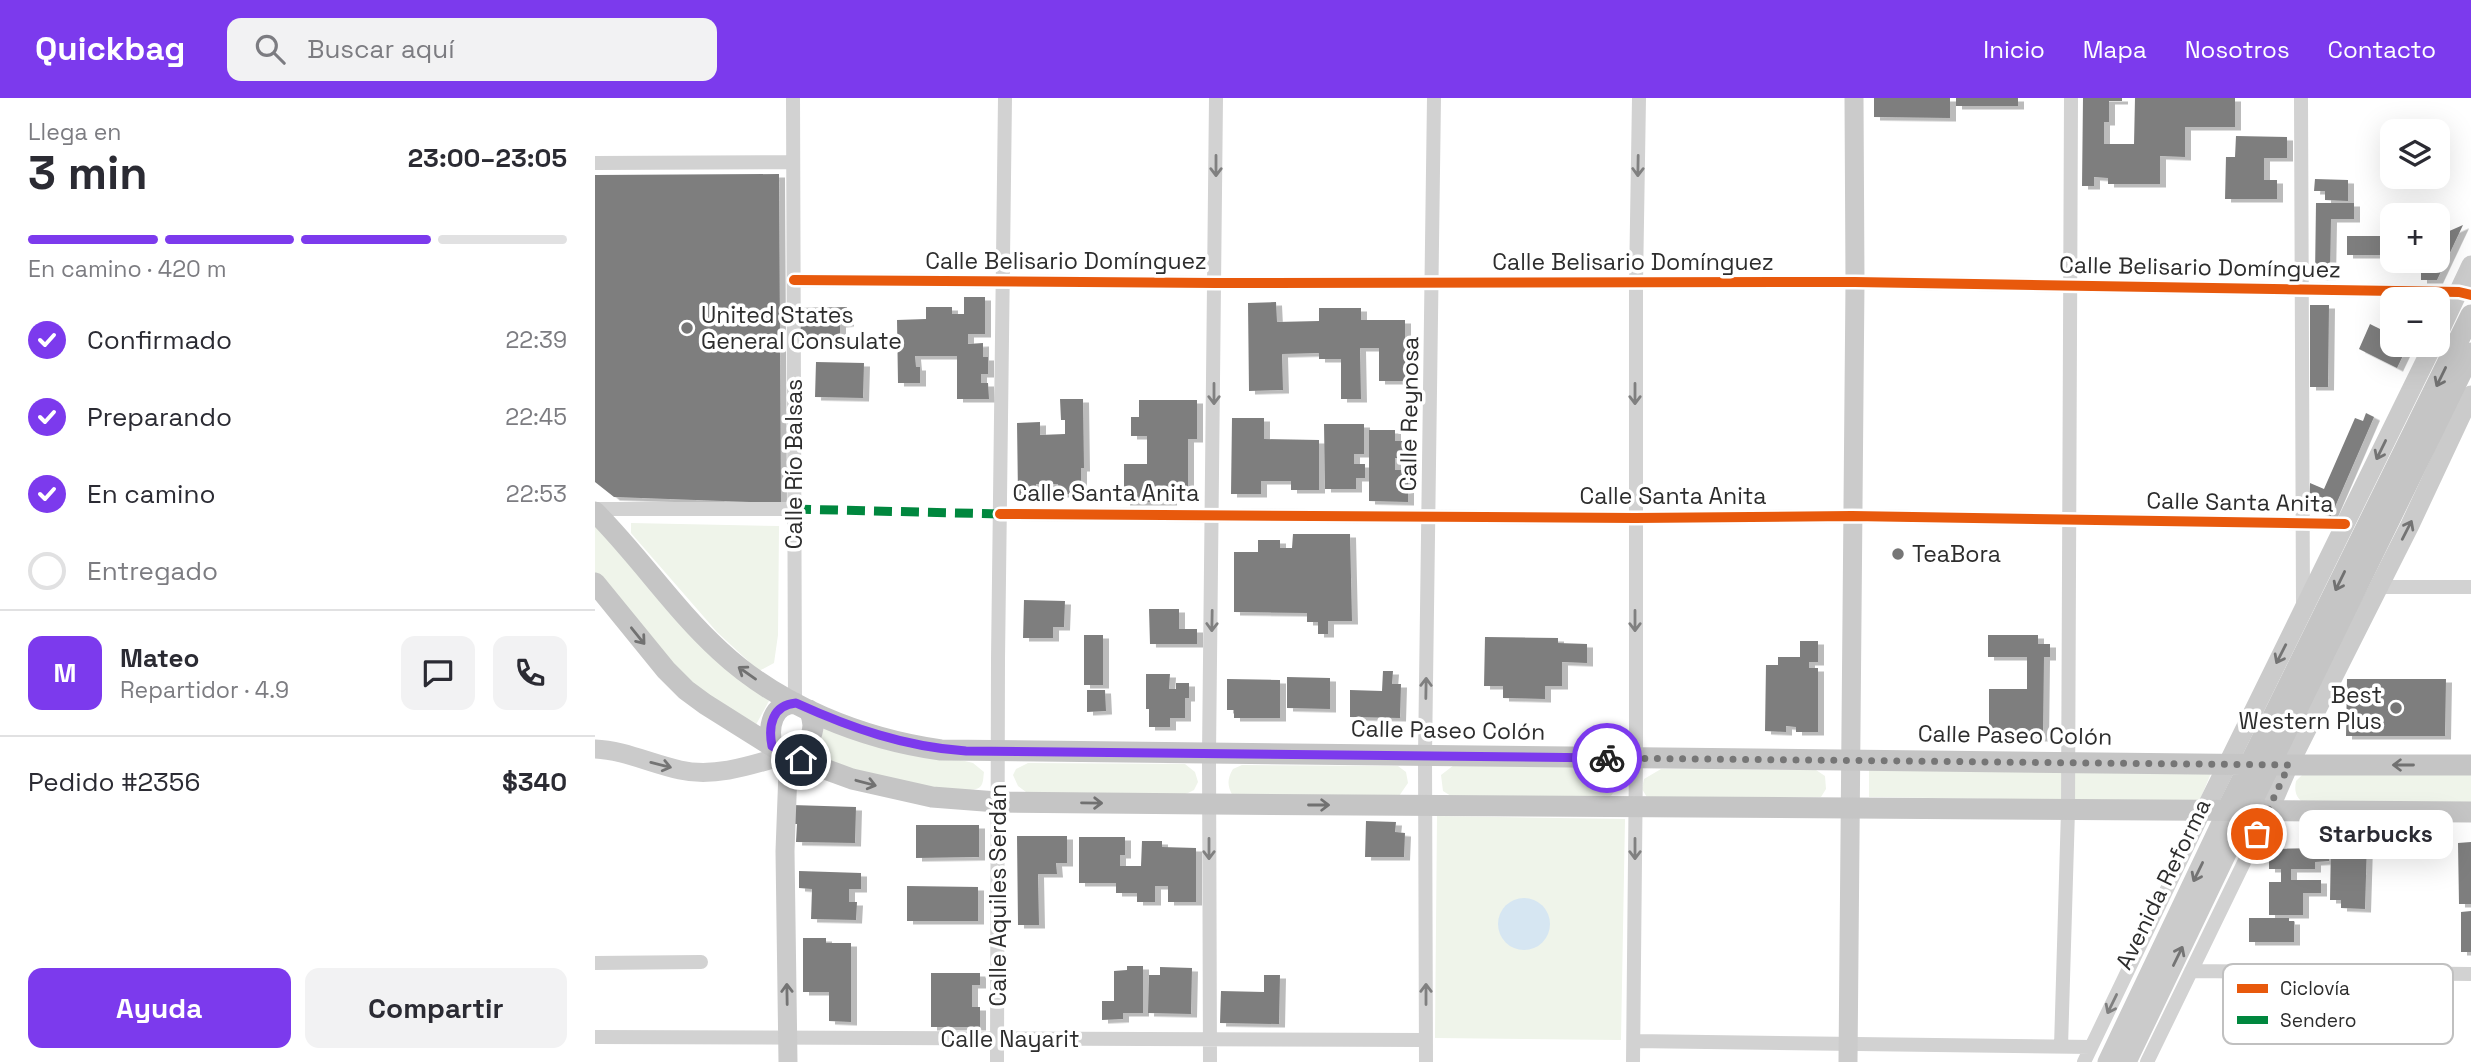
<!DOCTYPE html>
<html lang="es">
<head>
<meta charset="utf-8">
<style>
  :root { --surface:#fff; --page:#f2f2f3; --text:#2b2b33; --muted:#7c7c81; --line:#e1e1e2; --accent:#7c3aed }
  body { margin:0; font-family:"Space Grotesk",sans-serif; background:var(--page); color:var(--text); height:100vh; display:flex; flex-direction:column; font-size:26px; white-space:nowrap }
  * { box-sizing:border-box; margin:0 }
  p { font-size:23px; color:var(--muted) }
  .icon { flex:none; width:38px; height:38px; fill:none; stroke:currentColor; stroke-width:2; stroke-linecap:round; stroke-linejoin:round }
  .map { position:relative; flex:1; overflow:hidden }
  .sheet { display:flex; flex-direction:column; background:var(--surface); width:595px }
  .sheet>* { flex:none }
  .buttons { position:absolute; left:1785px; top:21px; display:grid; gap:14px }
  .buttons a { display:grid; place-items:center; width:70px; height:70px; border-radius:14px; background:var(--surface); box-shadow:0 7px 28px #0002; font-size:35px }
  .pin { position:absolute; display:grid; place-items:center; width:60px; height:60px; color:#fff; margin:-30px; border:4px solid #fff; border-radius:50%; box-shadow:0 2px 7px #0007 }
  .courier { position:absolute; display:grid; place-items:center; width:70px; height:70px; margin:-35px; border:5px solid #7c3aed; border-radius:50%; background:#fff; color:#222; box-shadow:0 2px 9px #0007 }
  .bubble { position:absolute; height:49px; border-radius:14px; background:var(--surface); box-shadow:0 7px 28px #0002; font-size:23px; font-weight:700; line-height:49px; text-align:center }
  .summary em { font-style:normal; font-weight:700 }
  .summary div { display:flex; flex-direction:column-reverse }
  .summary { display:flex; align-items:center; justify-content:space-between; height:119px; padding:0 28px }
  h1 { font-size:46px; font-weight:700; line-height:52px }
  .bar { display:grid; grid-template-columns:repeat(4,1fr); gap:10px 7px; align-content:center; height:84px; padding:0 28px }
  .bar i { height:9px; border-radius:5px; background:var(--line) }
  .bar .active { background:var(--accent) }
  .bar p { grid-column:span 4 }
  .line { display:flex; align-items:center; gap:18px; padding:0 28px; border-top:2px solid var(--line) }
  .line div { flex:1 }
  .round { display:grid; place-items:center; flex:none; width:74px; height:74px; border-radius:14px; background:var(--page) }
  ol { padding:0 28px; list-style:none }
  li { display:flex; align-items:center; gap:21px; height:77px }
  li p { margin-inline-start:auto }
  li .icon { padding:7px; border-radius:50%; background:var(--accent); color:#fff; stroke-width:4 }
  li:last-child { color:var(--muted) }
  li i { width:38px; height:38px; border:4px solid var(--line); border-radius:50% }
  .cta { display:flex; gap:14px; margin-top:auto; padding:14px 28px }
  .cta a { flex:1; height:80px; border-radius:14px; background:var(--accent); color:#fff; font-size:28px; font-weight:700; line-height:80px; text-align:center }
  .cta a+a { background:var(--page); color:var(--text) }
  header { display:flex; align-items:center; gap:42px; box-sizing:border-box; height:98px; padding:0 35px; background:var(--accent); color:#fff }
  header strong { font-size:33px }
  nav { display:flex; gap:38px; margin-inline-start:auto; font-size:24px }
  .search { width:490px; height:63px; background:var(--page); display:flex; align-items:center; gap:18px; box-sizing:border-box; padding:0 24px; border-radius:14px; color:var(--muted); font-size:26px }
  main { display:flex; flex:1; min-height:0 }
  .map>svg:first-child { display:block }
</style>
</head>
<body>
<header>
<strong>Quickbag</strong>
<div class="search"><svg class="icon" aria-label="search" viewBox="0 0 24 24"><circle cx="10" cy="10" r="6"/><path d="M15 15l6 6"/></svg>Buscar aquí</div>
<nav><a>Inicio</a><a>Mapa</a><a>Nosotros</a><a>Contacto</a></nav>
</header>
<main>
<section class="sheet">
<div class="summary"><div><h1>3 min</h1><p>Llega en</p></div><em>23:00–23:05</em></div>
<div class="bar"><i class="active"></i><i class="active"></i><i class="active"></i><i></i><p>En camino · 420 m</p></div>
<ol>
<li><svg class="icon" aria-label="check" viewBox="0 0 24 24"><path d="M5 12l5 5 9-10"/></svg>Confirmado<p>22:39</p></li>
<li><svg class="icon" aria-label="check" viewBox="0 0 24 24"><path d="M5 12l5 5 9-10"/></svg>Preparando<p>22:45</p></li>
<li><svg class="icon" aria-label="check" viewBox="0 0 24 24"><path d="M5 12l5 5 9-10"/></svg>En camino<p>22:53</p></li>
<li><i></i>Entregado</li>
</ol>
<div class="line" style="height:126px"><b class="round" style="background:var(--accent);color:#fff">M</b><div><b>Mateo</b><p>Repartidor · 4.9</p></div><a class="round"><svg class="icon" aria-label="chat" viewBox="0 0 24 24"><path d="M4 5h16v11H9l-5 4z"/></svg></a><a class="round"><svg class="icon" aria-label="phone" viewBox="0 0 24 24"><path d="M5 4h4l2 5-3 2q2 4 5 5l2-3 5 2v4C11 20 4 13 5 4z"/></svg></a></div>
<div class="line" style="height:91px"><div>Pedido #2356</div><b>$340</b></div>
<div class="cta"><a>Ayuda</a><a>Compartir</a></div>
</section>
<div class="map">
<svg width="1876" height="964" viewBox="0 0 1876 964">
  <defs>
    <filter id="shadow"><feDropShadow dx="6" dy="3.5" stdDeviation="0" flood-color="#0004"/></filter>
  </defs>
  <rect width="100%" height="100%" fill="#fff"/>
  <path fill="#eff4ea" d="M0,414L174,603L157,634L127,617L0,486Z
    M36,425L184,428L183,537L179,565L164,573L122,534L36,435Z
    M226,628L378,665L389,674C388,679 389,685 385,689C371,701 267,675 246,668C234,665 222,659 210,654Z
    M433,665L590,666L600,674L603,684L599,692L591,696L435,697L423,688L418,677L421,671Z
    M647,667L803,668L811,674L813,685L804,698H638C632,688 632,681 638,671Z
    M859,667L1010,669L1018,673L1023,688L1016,698L1009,699L856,698L848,693L846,677Z
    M1274,668H1619L1604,704L1274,699Z
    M1066,671L1221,672L1230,678L1231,691L1226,699L1053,701L1047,691L1049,681Z
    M1876,676V707L1710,706C1701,700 1699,694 1701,683L1707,677Z
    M842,718L1030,721L1026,942L840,940Z"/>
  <path fill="#d6e6f2" d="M903 826a26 26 0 1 1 52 0a26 26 0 1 1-52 0Z"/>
  <path fill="#7e7e7e" filter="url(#shadow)" d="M1279,0H1355V20L1279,19Z
    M1361,0H1423V8H1361Z
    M1488,0H1527V3H1514V24H1509V46H1539L1540,0H1640V29H1590V59L1565,58V86H1513V80L1499,79V88H1487Z
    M1641,38L1692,39V60H1669V82H1682V101H1630L1631,59H1640Z
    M184,76L186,405L19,399L0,384V77Z
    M1720,81L1753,82V103L1730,102V93H1719Z
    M1721,105H1759V121H1736L1735,179L1720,178Z
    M1868,127L1842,182H1826V163H1843V138Z
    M1752,138H1797V157H1752Z
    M369,199H390V236H373V246L388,245V259H393V276H386V285H393L394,301H362V258H320L321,269H325V285H303L302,222L331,221V209H357V216H369Z
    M681,204L682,224L724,223V210H766V222H810V283H784V250H765L766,301H746V261H724V255L687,256L688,292L654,293L653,205Z
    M1715,207H1734L1733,289H1715Z
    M252,209L253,225L245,226V241H217L216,237H203L202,210Z
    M1775,226L1797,237V247H1813L1802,270L1764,251Z
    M221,264L269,265L268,300L220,299Z
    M465,301H488L489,370H486V396H464L463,386H441L442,397H423L422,325L445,324V337L470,336V322H466Z
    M544,302H602V341H593V392H576V404H529V366H552V338H536V319H544Z
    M1771,315L1779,319L1736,418L1721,412L1723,408L1714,404L1715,385L1729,391L1760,320L1768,323Z
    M637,320H669V341L724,342V392H696V383H666V396H636Z
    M729,326H769V356H759V366H770V380H761V391H730Z
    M774,332H800V343H813V361L800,360V372H813V404L774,403Z
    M698,436H755L757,523H733V536H723V524H712V515L639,514V454H663V442H685V450H697Z
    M429,502L470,503L469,529H458V540H428Z
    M554,511H584V531H602V546H555Z
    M489,537H508V587H489Z
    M1393,537H1443V546H1455V559H1449L1448,640L1394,639V591H1432V559H1393Z
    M890,539L963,540V545L992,546V565L967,564V588H950V601L908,600V588H889Z
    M1205,543H1223V564H1214V570H1223V634H1201V629L1191,628V634L1170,633L1171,567H1183V559H1205Z
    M788,573H798L797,586H806L805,620L755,619V592L787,593Z
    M551,576H575L574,591H581V585H594V600H590V620H575V629H554V611H551Z
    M692,579L735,580V611L692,610Z
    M632,581L685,582V620H639V612H632Z
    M1752,581H1851L1850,638H1751Z
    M492,592H510L511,613L492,614Z
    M197,707L261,709L260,745L201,744L202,726H197Z
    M771,723L801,724L800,734L810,735L809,759H770Z
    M321,727H384V759L321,760Z
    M422,738H472V765H461L462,776H443L444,827H423Z
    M484,739H530V757H525V768H546L547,743H567V749L601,750V804H573V788H560V804H542V795H521V785H484Z
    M1876,744V806H1864L1863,745Z
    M1736,745H1772L1770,811L1746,810V802H1735Z
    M1726,750V756H1734V763L1720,764V771H1696V782H1726V795H1708V817H1674V784H1686V771H1674V751Z
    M204,773L266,775V791H254V804H262L261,822L216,821L217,791L204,790Z
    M312,788L383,789V823H312Z
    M1876,813V854H1866V814Z
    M1654,820H1694V823H1699V844H1654Z
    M208,840H231V845H256V924L234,923V894H208Z
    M532,868H548V915H528V921L507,922V903H519V873L532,872Z
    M565,869L597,870L596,916L553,915L554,877H565Z
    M336,875H385V887H377V909H385V929H336Z
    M669,877H685L684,926L625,925L626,893L669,894Z"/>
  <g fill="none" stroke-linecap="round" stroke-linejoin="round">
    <path stroke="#d2d2d2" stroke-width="14" d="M198,0L200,605
      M1706,0L1708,510
      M0,65L198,64
      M199,182L620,185L1260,184L1864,194L1876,197
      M0,411H198
      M405,416L1040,420L1257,418L1750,426
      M1782,489H1876
      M0,865L106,864
      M1596,873L1876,876
      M0,939L831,942
      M1039,943L1496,949
      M1466,949L1473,712L1476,0
      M402,964L403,561L410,0
      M615,964L614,656L621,0
      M831,964L830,658L839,0
      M1038,964L1041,660V185L1044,0
      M1489,964L1610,712
      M1552,964L1674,713"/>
    <path stroke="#cbcbcb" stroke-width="19" d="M1843,237L1876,167
      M0,651C28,652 57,666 85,672C120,680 157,667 191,657L193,673L190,753L193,964
      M1610,712L1838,247
      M1674,713L1694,667L1815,427L1876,297
      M1253,964L1260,184L1259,0
      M1512,964L1632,712
      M1532,964L1653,712"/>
    <path stroke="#c5c5c5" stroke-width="21" d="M0,414C44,458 79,511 125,553C184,608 267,641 346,652L1694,667H1876
      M0,485L71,572L91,592L110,606L191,657L257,681L337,699L402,704L614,706L1876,714
      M177,647C173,629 177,606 200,605
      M191,657C212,648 225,635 214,612
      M1632,712L1876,217
      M1653,712L1876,255"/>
    <path stroke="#00873e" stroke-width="9" stroke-dasharray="18 9" stroke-linecap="butt" d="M198,411L405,416"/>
    <g stroke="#fff" stroke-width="15">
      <path id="cycleway" d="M199,182L620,185L1260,184L1864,194L1876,197
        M405,416L1040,420L1257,418L1750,426"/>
    </g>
    <use href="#cycleway" stroke="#e8590c" stroke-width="10"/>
  </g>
  <defs><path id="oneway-shaft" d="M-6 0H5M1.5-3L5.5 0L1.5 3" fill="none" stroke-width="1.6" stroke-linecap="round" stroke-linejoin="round" transform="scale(1.75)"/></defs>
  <g stroke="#808080">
    <use href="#oneway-shaft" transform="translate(621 68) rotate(90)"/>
    <use href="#oneway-shaft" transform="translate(1043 68) rotate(91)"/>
    <use href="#oneway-shaft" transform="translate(619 296) rotate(90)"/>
    <use href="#oneway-shaft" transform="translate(1040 296) rotate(90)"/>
    <use href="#oneway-shaft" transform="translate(617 523) rotate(91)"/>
    <use href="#oneway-shaft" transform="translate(1040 523) rotate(90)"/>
    <use href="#oneway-shaft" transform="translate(831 590) rotate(-89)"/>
    <use href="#oneway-shaft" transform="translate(614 751) rotate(90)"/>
    <use href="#oneway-shaft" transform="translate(1040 751) rotate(90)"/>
    <use href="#oneway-shaft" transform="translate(831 896) rotate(-90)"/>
    <use href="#oneway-shaft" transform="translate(1517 906) rotate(116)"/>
  </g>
  <g stroke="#717171">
    <use href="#oneway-shaft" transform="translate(1846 279) rotate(116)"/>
    <use href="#oneway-shaft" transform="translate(1745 483) rotate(116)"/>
    <use href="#oneway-shaft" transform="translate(43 538) rotate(51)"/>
    <use href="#oneway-shaft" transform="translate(152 575) rotate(-145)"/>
    <use href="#oneway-shaft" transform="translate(1808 667) rotate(180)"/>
    <use href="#oneway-shaft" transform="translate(271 685) rotate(15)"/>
    <use href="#oneway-shaft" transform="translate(497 705) rotate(1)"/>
    <use href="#oneway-shaft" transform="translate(724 707)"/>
  </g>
  <g stroke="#747474">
    <use href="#oneway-shaft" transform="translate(1786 352) rotate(116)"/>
    <use href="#oneway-shaft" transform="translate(1812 432) rotate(-63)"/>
    <use href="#oneway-shaft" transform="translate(1686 556) rotate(117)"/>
    <use href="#oneway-shaft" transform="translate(66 667) rotate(14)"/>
    <use href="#oneway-shaft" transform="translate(1603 774) rotate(116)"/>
    <use href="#oneway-shaft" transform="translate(1583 858) rotate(-64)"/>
    <use href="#oneway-shaft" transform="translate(192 896) rotate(-91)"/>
  </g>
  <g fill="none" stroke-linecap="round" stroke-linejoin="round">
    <path stroke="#767676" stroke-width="7" stroke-dasharray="0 12.6" d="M1012,660L1694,667L1662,736"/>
    <path stroke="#7c3aed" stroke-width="9" d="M206,662L191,657L177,648C173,628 177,607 201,605C256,630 310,649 371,653L1012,660"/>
  </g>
  <g fill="#767676" stroke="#fff" stroke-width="2.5">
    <circle cx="92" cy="230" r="7"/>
    <circle cx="1303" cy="456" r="7"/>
    <circle cx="1801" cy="610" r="7"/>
  </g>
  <g text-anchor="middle" stroke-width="7" stroke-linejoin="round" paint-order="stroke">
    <g font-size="23" fill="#2d2d2d" stroke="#fff">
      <text x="471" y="171">Calle Belisario Domínguez</text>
      <text x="1038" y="172">Calle Belisario Domínguez</text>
      <text transform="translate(1605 169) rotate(1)" y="8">Calle Belisario Domínguez</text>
      <text transform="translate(814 316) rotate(-89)" y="8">Calle Reynosa</text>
      <text transform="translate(199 366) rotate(-90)" y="8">Calle Río Balsas</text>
      <text x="511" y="403">Calle Santa Anita</text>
      <text x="1078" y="406">Calle Santa Anita</text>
      <text transform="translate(1645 404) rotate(1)" y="8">Calle Santa Anita</text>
      <text transform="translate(853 632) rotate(1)" y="8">Calle Paseo Colón</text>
      <text transform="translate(1420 637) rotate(1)" y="8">Calle Paseo Colón</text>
      <text transform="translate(1568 786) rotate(-64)" y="8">Avenida Reforma</text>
      <text transform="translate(403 797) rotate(-90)" y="8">Calle Aquiles Serdán</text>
      <text x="415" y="949">Calle Nayarit</text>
    </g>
    <g font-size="23" fill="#2d2d2d" stroke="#fff" text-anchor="start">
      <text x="106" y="225">United States<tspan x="106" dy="26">General Consulate</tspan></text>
      <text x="1317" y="464">TeaBora</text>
      <text x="1787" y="605" text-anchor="end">Best<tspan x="1787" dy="26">Western Plus</tspan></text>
    </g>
  </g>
  <rect x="1628" y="866" width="230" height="80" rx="10" fill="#fff" stroke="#c0c0c0" stroke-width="2"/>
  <rect x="1642" y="886" width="31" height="9" fill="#e8590c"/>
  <rect x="1642" y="918" width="31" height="8" fill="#00873e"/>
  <g font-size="19" fill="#2d2d2d">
    <text x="1685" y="897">Ciclovía</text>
    <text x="1685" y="929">Sendero</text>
  </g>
</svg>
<div class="buttons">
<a><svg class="icon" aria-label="layers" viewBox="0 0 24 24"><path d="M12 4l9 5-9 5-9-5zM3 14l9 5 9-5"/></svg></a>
<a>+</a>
<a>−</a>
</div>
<div class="pin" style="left:1662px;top:736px;background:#ea580c"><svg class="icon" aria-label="bag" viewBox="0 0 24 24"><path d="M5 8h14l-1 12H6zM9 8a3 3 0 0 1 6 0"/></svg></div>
<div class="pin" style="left:206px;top:662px;background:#1f2937"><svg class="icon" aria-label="home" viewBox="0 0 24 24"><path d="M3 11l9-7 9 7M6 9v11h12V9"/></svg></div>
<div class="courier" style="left:1012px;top:660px"><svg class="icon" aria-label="bike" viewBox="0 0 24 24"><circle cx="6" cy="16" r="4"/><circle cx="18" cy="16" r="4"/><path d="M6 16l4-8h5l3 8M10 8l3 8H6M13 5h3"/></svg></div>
<div class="bubble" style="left:1704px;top:712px;width:154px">Starbucks</div>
</div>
</main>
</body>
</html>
